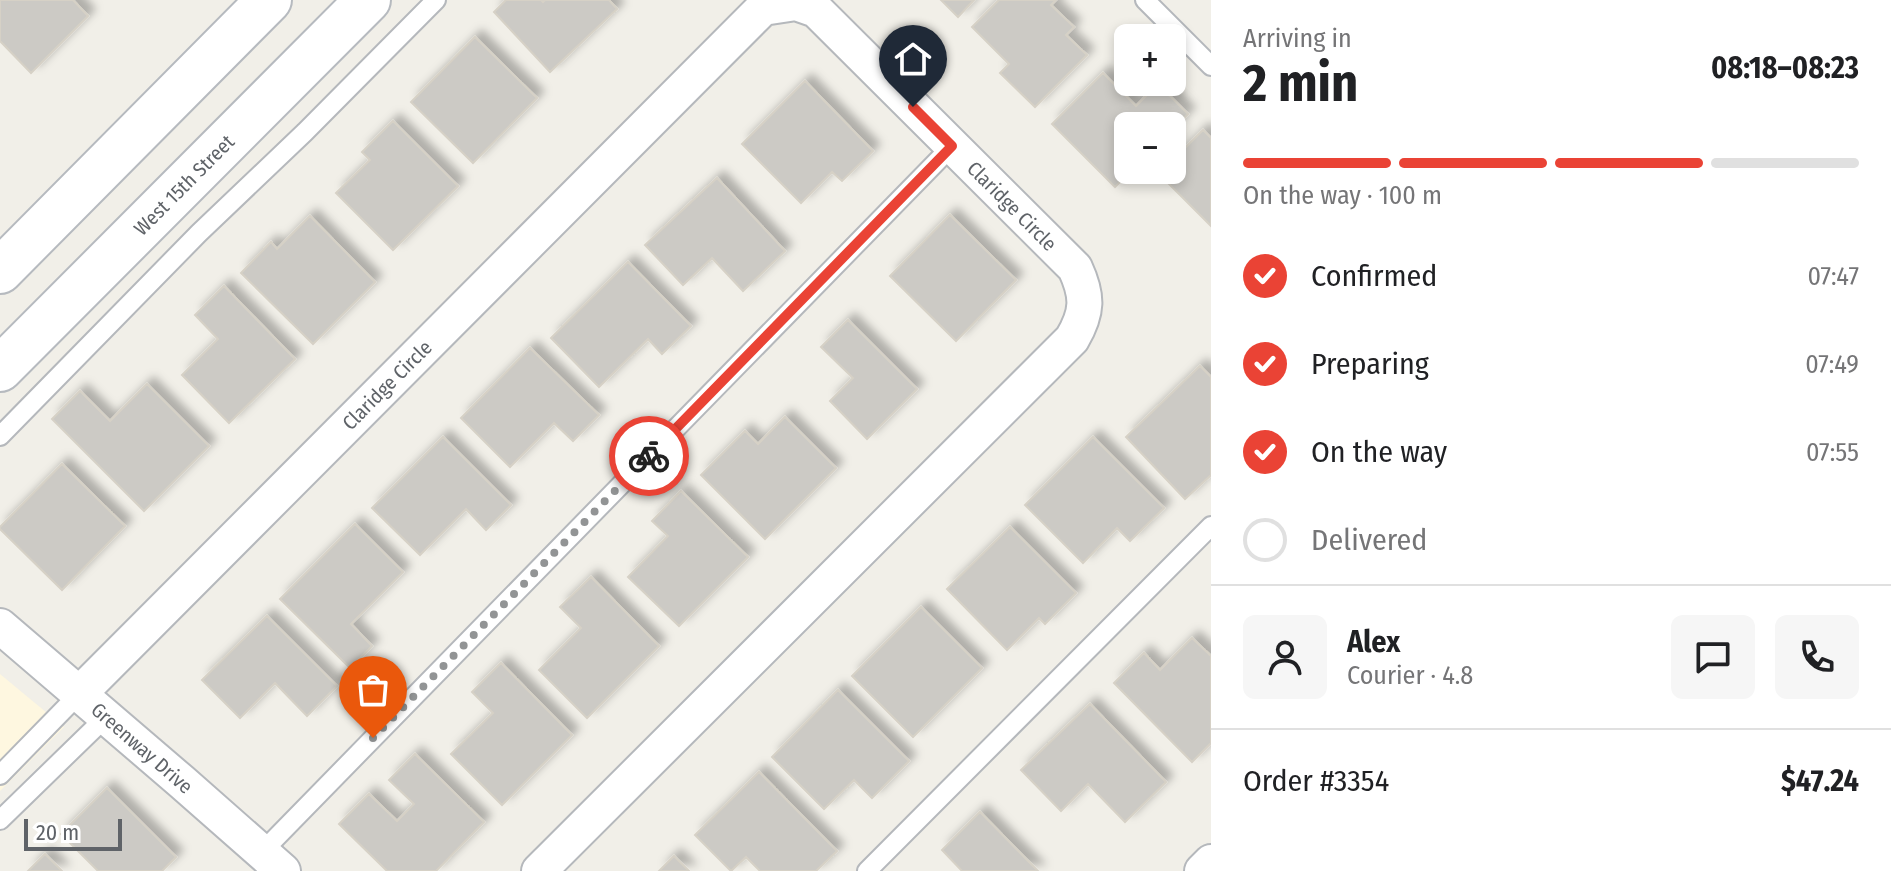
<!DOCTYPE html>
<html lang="en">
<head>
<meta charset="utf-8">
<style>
  :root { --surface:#fff; --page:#f6f6f6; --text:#202124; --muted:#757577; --line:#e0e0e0; --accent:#ea4335 }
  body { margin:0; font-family:"Fira Sans Condensed",sans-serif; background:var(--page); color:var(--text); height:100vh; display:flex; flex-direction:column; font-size:30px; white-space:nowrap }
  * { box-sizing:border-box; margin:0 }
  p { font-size:26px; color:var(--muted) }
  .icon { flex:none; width:44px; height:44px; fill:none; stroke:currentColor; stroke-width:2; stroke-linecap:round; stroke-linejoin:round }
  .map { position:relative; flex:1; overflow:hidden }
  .drawer { display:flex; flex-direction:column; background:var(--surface); width:680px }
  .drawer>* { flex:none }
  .controls { position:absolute; left:1114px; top:24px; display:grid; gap:16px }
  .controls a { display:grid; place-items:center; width:72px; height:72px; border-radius:12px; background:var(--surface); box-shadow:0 4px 12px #0003; font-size:40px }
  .scale { position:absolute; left:24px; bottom:20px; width:98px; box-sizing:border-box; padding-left:8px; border:4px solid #5f6368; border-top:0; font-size:22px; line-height:28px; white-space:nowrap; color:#5f6368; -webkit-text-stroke:6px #fff; paint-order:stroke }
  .pin { position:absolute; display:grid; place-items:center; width:68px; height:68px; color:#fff; margin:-82px -34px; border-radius:50% 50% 50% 0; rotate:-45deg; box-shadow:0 0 8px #0007 }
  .pin .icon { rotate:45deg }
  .courier { position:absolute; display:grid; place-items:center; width:80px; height:80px; margin:-40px; border:6px solid #ea4335; border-radius:50%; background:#fff; color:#222; box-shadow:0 2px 10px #0007 }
  .summary em { font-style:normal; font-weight:700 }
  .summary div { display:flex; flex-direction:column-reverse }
  .summary { display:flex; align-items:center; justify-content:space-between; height:136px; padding:0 32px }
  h1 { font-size:52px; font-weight:700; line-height:60px }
  .bar { display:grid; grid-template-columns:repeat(4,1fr); gap:12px 8px; align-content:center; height:96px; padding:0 32px }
  .bar i { height:10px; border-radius:6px; background:var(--line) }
  .bar .selected { background:var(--accent) }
  .bar p { grid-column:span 4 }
  .line { display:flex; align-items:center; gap:20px; padding:0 32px; border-top:2px solid var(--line) }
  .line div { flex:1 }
  .round { display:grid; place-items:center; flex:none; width:84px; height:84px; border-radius:12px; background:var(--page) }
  ol { padding:0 32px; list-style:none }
  li { display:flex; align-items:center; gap:24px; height:88px }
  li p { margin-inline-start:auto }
  li .icon { padding:8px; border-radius:50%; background:var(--accent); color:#fff; stroke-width:4 }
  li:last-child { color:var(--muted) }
  li i { width:44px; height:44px; border:4px solid var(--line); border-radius:50% }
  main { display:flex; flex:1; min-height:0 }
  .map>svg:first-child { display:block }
</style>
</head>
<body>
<main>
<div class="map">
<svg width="1211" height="871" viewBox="0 0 1211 871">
  <defs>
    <filter id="shadow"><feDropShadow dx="7" dy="-7" stdDeviation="4" flood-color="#0004"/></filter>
  </defs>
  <rect width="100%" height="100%" fill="#f1efe8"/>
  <path fill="#fef7e0" d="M0,674L64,727L0,791Z"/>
  <path fill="#cccac5" stroke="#d6d1c6" stroke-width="2" filter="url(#shadow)" d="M0,0H73L88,16L31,73L0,41Z
    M506,0H541L543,2L545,0H609L617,9L550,72L494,12Z
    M941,0H974L958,17Z
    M999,0H1056L1051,5L1074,27L1066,35L1087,55L1035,107L1000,73L1009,64L972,27Z
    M475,37L537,98L473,163L411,102Z
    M1103,73L1136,106L1158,84L1188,114L1172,130V126H1128V170H1132L1115,187L1052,124Z
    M805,81L873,151L842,181L832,172L801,203L742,144Z
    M393,121L458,186L393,250L336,193L370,160L362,152Z
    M1203,130L1211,138V226L1159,174L1163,170H1172V161Z
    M717,178L785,251L743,291L712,258L683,285L645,245Z
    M950,215L1016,280L956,341L890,276Z
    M310,216L375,282L313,344L241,273L271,242L277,249Z
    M628,262L691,326L662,354L648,339L599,387L551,338Z
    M224,286L295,359L229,423L182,375L218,339L195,315Z
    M848,320L917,389L867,439L830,401L853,378L821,347Z
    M530,348L599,415L573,441L554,423L510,467L461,418Z
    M1200,366L1211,377V475L1185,499L1126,437Z
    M147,384L209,446L144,511L52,419L80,391L110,421Z
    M785,417L836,468L765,539L701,475L745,431L758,444Z
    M443,437L511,505L486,530L466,509L420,555L372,508Z
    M1093,437L1164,508L1130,541L1117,528L1083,563L1025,505Z
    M62,464L125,526L62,590L0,529V527Z
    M681,491L748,557L679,626L628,577L668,536L652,521Z
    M355,524L403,572L351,624L372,646L350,668L280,599Z
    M1010,527L1076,593L1045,624L1039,618L1007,650L947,589Z
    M591,577L659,646L587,718L539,670L581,628L560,607Z
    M921,607L982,668L913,737L852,676Z
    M267,616L337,686L307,716L275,683L240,718L202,680Z
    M1192,638L1211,656V743L1192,762L1114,683L1144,653L1160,670Z
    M501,663L572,735L502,805L451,754L493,713L472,692Z
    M838,690L909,761L872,798L854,780L824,809L772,757Z
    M1090,704L1166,782L1125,822L1088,784L1061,811L1021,770Z
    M415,754L484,822L436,871H387L339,824L369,794L397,821L414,804L389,780Z
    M759,772L837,851L816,871H760L746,857L731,871L695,835Z
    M107,788L176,857L162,871H98L61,834Z
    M980,812L1038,871H962L942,850Z
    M45,854L62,871H28Z
    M674,856L689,871H659Z"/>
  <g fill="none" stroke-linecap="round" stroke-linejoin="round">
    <g stroke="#b5b8bc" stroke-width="22">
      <path id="lane" d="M1145,0L1211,66
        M0,436L199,233L305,132L436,0
        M0,775L79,694
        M0,820L106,717
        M262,852L952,146
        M867,871L1211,526"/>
    </g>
    <g stroke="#b5b8bc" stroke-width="38">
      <path id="street" d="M0,626L182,782L283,871
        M79,694L763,8L796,3L816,10L1075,268C1088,296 1088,312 1072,339L539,871
        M1202,871L1211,862"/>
    </g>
    <g stroke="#b6babf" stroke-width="48">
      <path id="secondary" d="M0,271L269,0
        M0,369L368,0"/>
    </g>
    <use href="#lane" stroke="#fff" stroke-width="18"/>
    <use href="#street" stroke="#fff" stroke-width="34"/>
    <use href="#secondary" stroke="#fff" stroke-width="44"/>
  </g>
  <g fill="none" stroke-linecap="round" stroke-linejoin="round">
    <path stroke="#929495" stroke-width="8" stroke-dasharray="0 14.4" d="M373,738L649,456"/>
    <path stroke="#ea4335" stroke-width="10" d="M649,456L952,146L913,107"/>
  </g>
  <g text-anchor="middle" stroke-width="6" stroke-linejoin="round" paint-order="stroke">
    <g font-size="20" fill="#5f6368" stroke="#fff">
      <text transform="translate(184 185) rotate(-45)" y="7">West 15th Street</text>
      <text transform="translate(1012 206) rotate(45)" y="7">Claridge Circle</text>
      <text transform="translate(387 385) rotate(-45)" y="7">Claridge Circle</text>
      <text transform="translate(142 748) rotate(41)" y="7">Greenway Drive</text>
    </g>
  </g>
</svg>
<div class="controls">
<a>+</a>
<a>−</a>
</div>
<div class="scale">20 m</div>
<div class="pin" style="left:373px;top:738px;background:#ea580c"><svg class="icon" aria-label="bag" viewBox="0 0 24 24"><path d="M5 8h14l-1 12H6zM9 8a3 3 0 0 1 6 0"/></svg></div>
<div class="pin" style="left:913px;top:107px;background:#1f2937"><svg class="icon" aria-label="home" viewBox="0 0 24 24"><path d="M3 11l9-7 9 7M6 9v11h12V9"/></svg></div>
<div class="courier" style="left:649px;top:456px"><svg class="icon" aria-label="bike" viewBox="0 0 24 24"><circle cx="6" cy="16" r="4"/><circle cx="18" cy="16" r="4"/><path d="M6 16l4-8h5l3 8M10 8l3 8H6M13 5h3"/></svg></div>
</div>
<section class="drawer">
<div class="summary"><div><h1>2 min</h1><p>Arriving in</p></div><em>08:18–08:23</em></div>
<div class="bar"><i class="selected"></i><i class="selected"></i><i class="selected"></i><i></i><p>On the way · 100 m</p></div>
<ol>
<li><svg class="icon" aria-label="check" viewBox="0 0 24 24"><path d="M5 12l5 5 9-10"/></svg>Confirmed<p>07:47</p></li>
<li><svg class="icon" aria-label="check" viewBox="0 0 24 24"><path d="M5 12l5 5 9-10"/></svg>Preparing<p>07:49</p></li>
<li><svg class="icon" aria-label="check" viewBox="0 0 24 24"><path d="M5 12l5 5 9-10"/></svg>On the way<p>07:55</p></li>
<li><i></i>Delivered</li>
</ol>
<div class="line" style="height:144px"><a class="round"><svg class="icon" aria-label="person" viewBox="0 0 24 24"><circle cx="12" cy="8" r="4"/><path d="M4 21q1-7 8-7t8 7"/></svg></a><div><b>Alex</b><p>Courier · 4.8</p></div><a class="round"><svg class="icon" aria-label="chat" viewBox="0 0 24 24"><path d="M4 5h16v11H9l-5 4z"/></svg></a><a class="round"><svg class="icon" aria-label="phone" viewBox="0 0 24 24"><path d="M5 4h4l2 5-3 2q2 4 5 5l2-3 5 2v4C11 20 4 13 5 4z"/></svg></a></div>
<div class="line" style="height:104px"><div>Order #3354</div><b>$47.24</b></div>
</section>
</main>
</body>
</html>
